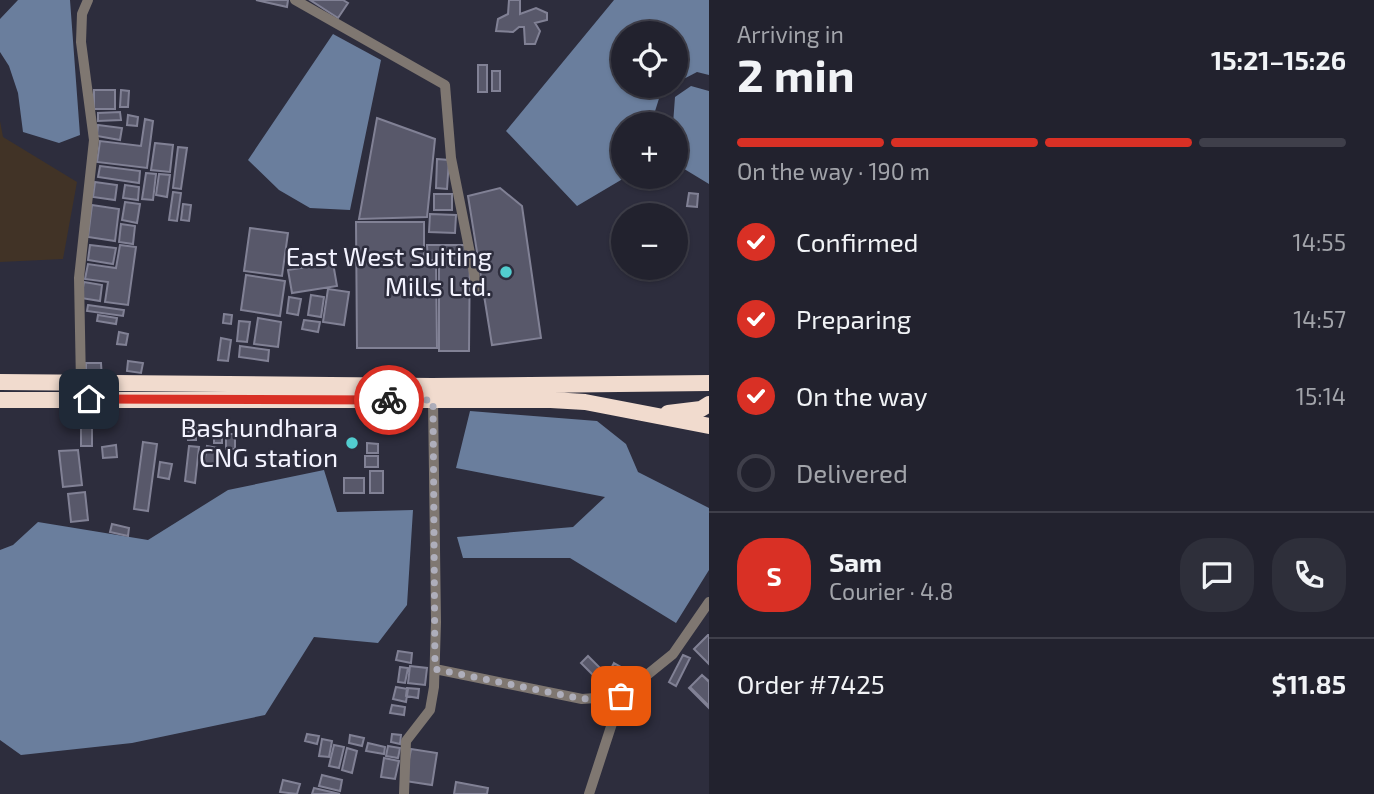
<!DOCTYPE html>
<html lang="en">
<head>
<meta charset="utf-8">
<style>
  :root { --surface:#22222e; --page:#2e2f3a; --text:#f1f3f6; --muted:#a2a4aa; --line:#3f3f4a; --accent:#d93025 }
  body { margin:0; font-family:"Exo 2",sans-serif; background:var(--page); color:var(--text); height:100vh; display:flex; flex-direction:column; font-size:26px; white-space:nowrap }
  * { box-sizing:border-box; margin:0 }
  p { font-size:23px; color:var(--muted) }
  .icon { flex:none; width:38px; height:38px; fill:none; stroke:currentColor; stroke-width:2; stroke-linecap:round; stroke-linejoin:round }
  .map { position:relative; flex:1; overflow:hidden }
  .details { display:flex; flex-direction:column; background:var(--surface); width:665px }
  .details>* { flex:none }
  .tools { position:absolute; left:611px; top:21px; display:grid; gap:14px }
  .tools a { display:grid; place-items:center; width:77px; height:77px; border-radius:50%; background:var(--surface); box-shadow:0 2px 5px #0004,0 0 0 2px var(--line); font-size:35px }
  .pin { position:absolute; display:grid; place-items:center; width:60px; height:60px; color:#fff; margin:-30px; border-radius:14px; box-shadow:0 4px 10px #0006 }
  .courier { position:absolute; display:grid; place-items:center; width:70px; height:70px; margin:-35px; border:5px solid #d93025; border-radius:50%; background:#fff; color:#222; box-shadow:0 2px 9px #0007 }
  .overview em { font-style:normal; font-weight:700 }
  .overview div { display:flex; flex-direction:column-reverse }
  .overview { display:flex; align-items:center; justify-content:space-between; height:119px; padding:0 28px }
  h1 { font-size:46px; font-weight:700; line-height:52px }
  .bar { display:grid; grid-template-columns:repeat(4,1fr); gap:10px 7px; align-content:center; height:84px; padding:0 28px }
  .bar i { height:9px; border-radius:5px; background:var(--line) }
  .bar .active { background:var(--accent) }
  .bar p { grid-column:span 4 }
  .line { display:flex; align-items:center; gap:18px; padding:0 28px; border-top:2px solid var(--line) }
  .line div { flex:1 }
  .round { display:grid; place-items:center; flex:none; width:74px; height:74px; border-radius:28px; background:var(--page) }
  ol { padding:0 28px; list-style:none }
  li { display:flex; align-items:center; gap:21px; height:77px }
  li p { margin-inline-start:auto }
  li .icon { padding:7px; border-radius:50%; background:var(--accent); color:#fff; stroke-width:4 }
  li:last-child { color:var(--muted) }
  li i { width:38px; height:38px; border:4px solid var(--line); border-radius:50% }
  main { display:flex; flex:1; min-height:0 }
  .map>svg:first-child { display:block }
</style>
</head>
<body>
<main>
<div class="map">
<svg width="709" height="794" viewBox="0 0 709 794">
  <rect width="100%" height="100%" fill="#2d2d3d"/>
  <path fill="#413326" d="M0,121L3,137L77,182L63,259L0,262Z"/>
  <path fill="#6a7e9d" d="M18,0H70L80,135L59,143L23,132L18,93L9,66L0,52V19Z
    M614,0H709V75L697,72L676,83V33H623V86H669L662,89L651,124H623V177H626L577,206L506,131Z
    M333,34L381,60L350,210L310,208L279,190L248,160Z
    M691,86L709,91V184L676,164V124H673L675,97Z
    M470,411L597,421L626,444L638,472L709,508V570L676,623L570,558H463L457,537L573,527L605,497L456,468Z
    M324,470L337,512L413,510L407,605L378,643L314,637L265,715L132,743L21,755L0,740V550L13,545L38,522L148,540L228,490Z"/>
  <path fill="#58586a" stroke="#818195" stroke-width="2" d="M256,0H288L287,7Z
    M310,0H343L348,3L338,18Z
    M509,0H520V14L536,8L547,13V20L535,23L540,31L535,44H525L524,27H519L513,32L496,31L498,19L508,14Z
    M478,65H487V92H478Z
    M492,71H500V91H492Z
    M94,90H115V109H94Z
    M121,90L129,91L128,107H120Z
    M120,112L121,120L98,121V113Z
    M128,115L138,117L137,126L127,125Z
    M377,118L435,139L427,217L359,219Z
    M145,119L153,121L147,168L97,162L100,141L141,146Z
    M98,125L122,128L120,140L97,136Z
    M155,143L173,145L170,172L151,170Z
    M178,147L187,148L181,189L173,188Z
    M437,159L449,160L447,189L436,188Z
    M100,166L140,171L139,183L98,177Z
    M146,173L156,174L153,200L142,199Z
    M159,174L170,175L167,197L156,195Z
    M95,182L117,185L115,200L93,197Z
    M125,185L139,187L138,200L123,198Z
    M500,188L522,206L541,338L492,345L468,196Z
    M173,192L181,193L177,221L169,220Z
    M689,193L698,194L697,207L687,206Z
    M434,194H452V210H434Z
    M125,202L140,204L137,223L122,220Z
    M183,204L191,205L189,221L181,220Z
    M92,205L119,209L115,241L88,237Z
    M430,214L456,215L455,233L429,232Z
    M356,222H424V263L436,262L437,348H357Z
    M121,224L135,226L133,244L119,242Z
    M250,228L288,233L282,276L244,271Z
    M90,245L116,248L113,264L88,260Z
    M120,245L136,247L128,305L105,302L108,282L85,279L88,264L116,268Z
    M427,245H470L469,351H439V260H428Z
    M333,263L337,286L292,293L288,270Z
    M246,275L285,281L280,316L241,310Z
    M84,282L102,285L100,301L81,298Z
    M328,289L349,292L344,325L323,322Z
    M311,295L324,297L321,317L308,315Z
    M289,297L301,299L298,315L287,313Z
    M88,305L124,310L123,316L87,311Z
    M224,314L232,315L231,324L223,323Z
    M98,315L117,318L116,324L97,321Z
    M258,318L281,322L278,347L254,344Z
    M304,320L320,322L318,332L302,329Z
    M239,321L250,322L247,342L237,341Z
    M119,332L128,334L126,345L117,344Z
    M221,338L231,340L228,361L218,360Z
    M240,346L269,350L268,361L239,357Z
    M128,361L143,363L141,373L127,371Z
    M86,363H101L102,379L86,378Z
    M188,424H196V440H188Z
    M81,427H92V446H81Z
    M214,432H222V443H214Z
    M226,434H235V449H226Z
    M143,442L157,444L148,511L134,509Z
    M367,443L378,444V453H367Z
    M116,445L117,457L103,458L102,447Z
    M189,446L199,447L195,483L185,481Z
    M207,446L218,448L215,466L204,464Z
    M78,450L82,485L63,487L59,451Z
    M365,456H378V467H365Z
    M160,462L172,464L169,479L158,477Z
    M370,471H383V493H370Z
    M344,478H364V493H344Z
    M85,492L88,520L71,522L68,494Z
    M112,524L129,528L128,536L110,532Z
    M708,635H709V664L694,649Z
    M398,651L412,653L411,663L396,660Z
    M683,655L690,658L676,686L669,682Z
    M588,656L603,671L596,678L581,663Z
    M614,663L626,670L617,687L605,680Z
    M410,666L427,668L425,685L408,683Z
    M400,667L408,668L405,683L398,682Z
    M702,675L709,682V706L690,687Z
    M702,675L709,681V708L689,688Z
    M396,687L408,689L406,702L393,699Z
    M407,688L419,689L418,698L406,696Z
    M392,705L405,707L404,715L390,713Z
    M307,734L319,736L317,744L305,741Z
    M392,734L401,735L400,744L391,742Z
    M350,735L364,738L362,746L349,743Z
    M322,739L332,741L329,757L319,756Z
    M368,743L385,747L384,754L366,751Z
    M334,745L344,747L339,768L329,766Z
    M388,746L400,748L398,758L386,756Z
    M347,748L357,751L352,773L342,770Z
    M411,749L437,753L432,785L405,781Z
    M384,758L399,761L395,779L381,777Z
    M322,775L342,780L340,791L319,786Z
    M283,780L300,784L297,794L280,792Z
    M456,782L488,788L487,794H454Z
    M314,788L340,794H312Z"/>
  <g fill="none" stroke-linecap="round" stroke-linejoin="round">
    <path stroke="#7f7771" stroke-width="10" d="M295,0L445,85L451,158L478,293
      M81,384L79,278L94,140L81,42L82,14L88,0
      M435,669L582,699L621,696
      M404,794L406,741L430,710L434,687L436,622L433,400
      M589,794L621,696L673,654L709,602"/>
    <path stroke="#f1dbce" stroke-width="16" d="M0,382L432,386L709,383
      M0,400H551L585,402L709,426
      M668,413L701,409L709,404"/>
  </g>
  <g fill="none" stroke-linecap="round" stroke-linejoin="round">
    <path stroke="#aeaebb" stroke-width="7" stroke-dasharray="0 12.6" d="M389,400H433L435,669L582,699L621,696"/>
    <path stroke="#d93025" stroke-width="9" d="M89,399L389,400"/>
  </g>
  <g fill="#52cdcf" stroke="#2d2d3d" stroke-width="2.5">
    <circle cx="506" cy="272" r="7"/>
    <circle cx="352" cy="443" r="7"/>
  </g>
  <g text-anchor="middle" stroke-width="5" stroke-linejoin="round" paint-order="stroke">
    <g font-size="26" fill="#f3f3ff" stroke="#2d2d3d" text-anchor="end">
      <text x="492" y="266">East West Suiting<tspan x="492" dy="30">Mills Ltd.</tspan></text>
      <text x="338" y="437">Bashundhara<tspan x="338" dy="30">CNG station</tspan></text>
    </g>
  </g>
</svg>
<div class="tools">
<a><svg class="icon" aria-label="locate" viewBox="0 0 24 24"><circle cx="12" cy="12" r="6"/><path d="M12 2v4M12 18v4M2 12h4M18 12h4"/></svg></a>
<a>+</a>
<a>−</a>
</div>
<div class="pin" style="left:621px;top:696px;background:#ea580c"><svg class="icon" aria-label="bag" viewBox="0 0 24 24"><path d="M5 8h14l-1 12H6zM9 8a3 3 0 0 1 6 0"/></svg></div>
<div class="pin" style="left:89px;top:399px;background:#1f2937"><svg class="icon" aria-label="home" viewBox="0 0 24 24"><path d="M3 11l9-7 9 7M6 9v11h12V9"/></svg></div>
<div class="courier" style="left:389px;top:400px"><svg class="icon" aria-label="bike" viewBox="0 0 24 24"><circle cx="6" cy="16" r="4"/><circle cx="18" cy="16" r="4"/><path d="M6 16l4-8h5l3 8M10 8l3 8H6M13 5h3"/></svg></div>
</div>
<section class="details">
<div class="overview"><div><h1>2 min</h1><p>Arriving in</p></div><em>15:21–15:26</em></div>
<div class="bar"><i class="active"></i><i class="active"></i><i class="active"></i><i></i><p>On the way · 190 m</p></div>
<ol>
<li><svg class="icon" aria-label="check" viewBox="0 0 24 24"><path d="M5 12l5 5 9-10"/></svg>Confirmed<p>14:55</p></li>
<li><svg class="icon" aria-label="check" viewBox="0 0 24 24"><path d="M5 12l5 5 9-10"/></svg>Preparing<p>14:57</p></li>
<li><svg class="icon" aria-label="check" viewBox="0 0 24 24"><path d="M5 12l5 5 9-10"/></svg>On the way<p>15:14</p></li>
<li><i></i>Delivered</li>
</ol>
<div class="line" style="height:126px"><b class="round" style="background:var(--accent);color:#fff">S</b><div><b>Sam</b><p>Courier · 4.8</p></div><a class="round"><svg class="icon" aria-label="chat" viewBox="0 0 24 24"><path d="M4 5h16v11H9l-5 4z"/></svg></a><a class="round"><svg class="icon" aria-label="phone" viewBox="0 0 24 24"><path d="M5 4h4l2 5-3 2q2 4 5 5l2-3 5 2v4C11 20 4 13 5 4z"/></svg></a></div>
<div class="line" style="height:91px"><div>Order #7425</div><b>$11.85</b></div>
</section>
</main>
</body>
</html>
